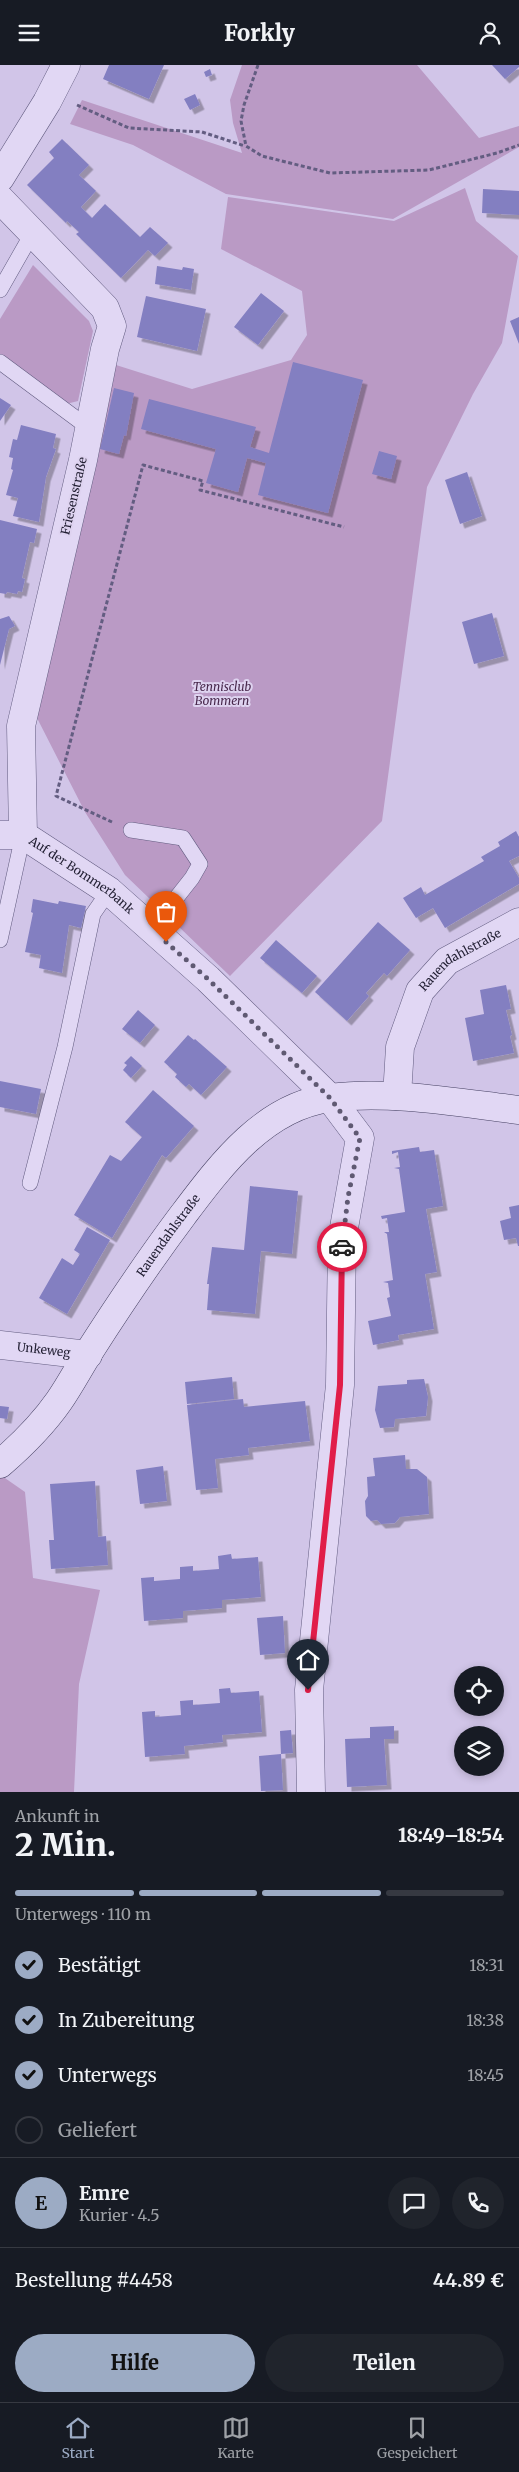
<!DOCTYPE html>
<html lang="de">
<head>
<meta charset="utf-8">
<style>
  :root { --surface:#171b24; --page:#20242c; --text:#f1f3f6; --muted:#9ea1a6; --line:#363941; --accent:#9cabc4 }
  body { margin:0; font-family:Merriweather,serif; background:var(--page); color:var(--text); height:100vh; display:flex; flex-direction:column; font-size:19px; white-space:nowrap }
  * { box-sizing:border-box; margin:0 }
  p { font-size:16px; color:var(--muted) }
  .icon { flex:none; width:28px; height:28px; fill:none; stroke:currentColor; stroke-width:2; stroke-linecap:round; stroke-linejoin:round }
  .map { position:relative; height:1727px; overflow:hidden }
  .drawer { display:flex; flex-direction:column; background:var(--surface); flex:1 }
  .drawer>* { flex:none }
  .tools { position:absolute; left:454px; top:1601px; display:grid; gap:10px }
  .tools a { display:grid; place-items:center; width:50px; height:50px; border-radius:50%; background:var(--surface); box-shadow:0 2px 8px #0003; font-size:25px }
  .pin { position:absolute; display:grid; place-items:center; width:42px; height:42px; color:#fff; margin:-51px -21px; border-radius:50% 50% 50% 0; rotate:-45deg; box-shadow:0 0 5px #0007 }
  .pin .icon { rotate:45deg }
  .courier { position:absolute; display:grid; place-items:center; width:50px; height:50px; margin:-25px; border:4px solid #e11d48; border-radius:50%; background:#fff; color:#222; box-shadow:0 1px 6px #0007 }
  .head em { font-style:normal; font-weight:800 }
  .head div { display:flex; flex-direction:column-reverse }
  .head { display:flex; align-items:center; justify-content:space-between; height:85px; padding:0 15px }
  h1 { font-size:32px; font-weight:800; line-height:38px }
  .bar { display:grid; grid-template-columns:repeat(4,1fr); gap:8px 5px; align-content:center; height:60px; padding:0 15px }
  .bar i { height:6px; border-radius:4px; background:var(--line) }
  .bar .active { background:var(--accent) }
  .bar p { grid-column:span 4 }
  .line { display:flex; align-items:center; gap:12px; padding:0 15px; border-top:1px solid var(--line) }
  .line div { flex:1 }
  .round { display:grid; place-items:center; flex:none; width:52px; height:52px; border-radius:26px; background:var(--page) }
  ol { padding:0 15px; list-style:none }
  li { display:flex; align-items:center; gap:15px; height:55px }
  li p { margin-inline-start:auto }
  li .icon { padding:5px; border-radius:50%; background:var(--accent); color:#111; stroke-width:4 }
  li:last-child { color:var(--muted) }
  li i { width:28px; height:28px; border:2px solid var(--line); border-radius:50% }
  .cta { display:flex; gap:10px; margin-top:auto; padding:10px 15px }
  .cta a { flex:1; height:58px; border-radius:30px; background:var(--accent); color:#111; font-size:20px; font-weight:800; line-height:58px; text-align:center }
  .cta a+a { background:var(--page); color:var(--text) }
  header { display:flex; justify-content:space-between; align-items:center; height:65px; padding:0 15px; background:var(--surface); font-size:22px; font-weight:800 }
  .menu { display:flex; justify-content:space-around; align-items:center; height:70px; border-top:1px solid var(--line); background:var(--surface); font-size:14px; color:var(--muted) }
  .menu a { display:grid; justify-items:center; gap:2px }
  .menu .active { color:var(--accent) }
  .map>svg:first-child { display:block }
</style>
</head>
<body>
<header><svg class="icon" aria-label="menu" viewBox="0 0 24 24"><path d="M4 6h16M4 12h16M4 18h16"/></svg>Forkly<svg class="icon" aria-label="person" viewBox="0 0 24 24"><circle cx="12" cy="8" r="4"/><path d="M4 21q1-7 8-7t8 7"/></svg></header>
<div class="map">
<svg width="519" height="1727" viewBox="0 0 519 1727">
  <defs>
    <filter id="shadow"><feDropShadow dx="4.5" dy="4.5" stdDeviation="0" flood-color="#0004"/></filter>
  </defs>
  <rect width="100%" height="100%" fill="#d1c5e8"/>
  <path fill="#ba9ac5" d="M242,0H417L479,73L519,61V82L393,154L226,129L133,80L70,59L82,35L242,88L233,58L230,35Z
    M465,123L476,156L518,191L502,278L473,329L427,422L382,756L230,911L125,810L85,747L37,653L116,300L192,324L291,295L307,270L302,226L221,184L228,132L394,156Z
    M33,200L89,256L93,266L78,336L66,339L0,289V254Z
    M2,1411L25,1427L33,1513L100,1525L79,1619L74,1727H0V1413Z"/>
  <path fill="#837fc1" filter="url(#shadow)" d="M109,0H164L149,34L103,14Z
    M492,0H519V2L505,14Z
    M210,4L212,10L206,12L204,7Z
    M195,29L200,40L190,45L184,34Z
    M62,74L89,100L79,110L96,126L81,142L92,153L105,139L140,172L150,162L168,178L155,191L148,185L121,213L76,169L79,167L67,156L66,158L27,120L54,93L49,87Z
    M483,124L519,126V150L482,148Z
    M157,201L182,205L183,202L194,204L191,225L155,219Z
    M261,228L284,246L258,280L234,262Z
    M146,231L206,244L197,286L137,272Z
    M519,252V279L510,256Z
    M293,297L363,315L328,448L258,430L266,398L247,393L238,427L206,418L216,384L141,364L149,334L256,362L250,382L269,388Z
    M114,323L134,328L126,371L124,370L119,389L100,384Z
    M0,333L11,340L0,356Z
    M21,360L56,369L53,383L56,384L46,412L39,457L13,451L18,433L6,430L13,405L11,404L13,393L9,392L13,374L17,375Z
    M379,386L397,391L391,414L372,409Z
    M467,407L482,451L460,459L445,415Z
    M0,455L37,464L34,478L30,477L22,513L25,514L22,527L18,526L17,529L7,527L6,529L0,528Z
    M492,548L504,591L474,599L462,557Z
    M9,551L15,561L9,564L0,600V554Z
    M516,766L519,772V791L509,796L519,813V819L445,863L433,843L416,853L403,833L421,822L425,830L484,796L481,792L500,781L498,777Z
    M33,834L58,839L59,836L86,841L81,863L69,860L62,908L39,903L41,890L25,887L33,848L31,847Z
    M378,857L410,885L387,911L384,908L366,928L369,931L347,956L315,927Z
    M276,875L317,911L302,928L260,893Z
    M506,920L511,944L506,945L512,970L510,971L514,988L473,996L465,953L484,949L480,925Z
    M138,945L155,960L140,978L122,964Z
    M188,970L194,975L195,974L227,1002L201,1030L189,1019L186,1022L175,1012L177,1009L164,997Z
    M131,991L142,1001L131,1013L123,1005L127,1000L124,998Z
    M0,1016L41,1024L36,1049L0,1042Z
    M153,1025L194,1061L166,1093L162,1090L112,1173L74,1150L110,1090L121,1096L142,1072L125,1057Z
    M419,1082L420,1087L434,1085L443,1141L426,1144L437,1207L425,1209L434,1264L398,1270L399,1275L373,1280L368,1256L391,1251L387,1233L390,1232L388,1218L383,1217L393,1215L387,1169L384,1167H389L387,1153L382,1154L381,1151L405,1147L399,1104L394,1103L400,1102L398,1087L392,1089V1086Z
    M250,1121L298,1126L292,1189L261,1186L255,1249L207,1245L209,1219H207L212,1182L244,1185Z
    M519,1140V1181H518L516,1173L504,1175L500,1156L511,1153L509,1142Z
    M87,1162L110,1175L67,1249L39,1233L62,1193L73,1200L80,1189L74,1185Z
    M232,1312L234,1334L187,1339L185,1317Z
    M424,1314L428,1332L426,1351L395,1354L394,1362L380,1363L375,1345L378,1321L407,1319V1315Z
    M243,1334L244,1342L305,1336L310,1376L248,1383L249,1390L215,1394L218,1423L196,1425L187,1340Z
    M0,1341L9,1342L7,1354L0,1353Z
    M405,1390L406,1404H417L427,1412L429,1449L400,1452L395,1458L381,1459L377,1455L371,1456L366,1451L365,1436L368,1431L367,1412L375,1411L373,1393Z
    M163,1401L167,1436L140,1439L136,1405Z
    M95,1416L98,1472L106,1471L108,1500L51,1504L49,1475H54L50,1419Z
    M231,1489L232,1494L258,1492L261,1532L222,1535V1543L183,1546V1553L144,1556L141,1513L154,1512V1516L180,1514V1502L193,1501V1506L219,1504L218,1491Z
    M283,1551L285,1588L260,1590L257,1553Z
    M230,1623L231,1628L259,1626L262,1667L222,1670L223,1677L184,1681L185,1689L145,1692L142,1647L155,1646V1652L181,1650L180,1636L193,1635V1640L220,1638L219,1624Z
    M394,1661V1674H384L387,1720L347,1722L345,1674L370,1673V1662Z
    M291,1665L293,1688L281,1689L280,1666Z
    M281,1689L283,1725L261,1726L259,1691Z"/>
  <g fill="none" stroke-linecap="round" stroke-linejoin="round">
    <g stroke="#635d81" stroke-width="16">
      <path id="lane" d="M0,225L33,167
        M0,297L89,363
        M131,765L183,773L200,799L192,813L151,865
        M0,875L23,770
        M30,1118L65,982L93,849L109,826"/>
    </g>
    <g stroke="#635d81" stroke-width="29">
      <g id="street">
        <path d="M0,113L47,37L66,0"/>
        <path d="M0,134L105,243L112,261L105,284L83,395L21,661L23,770"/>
        <path id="s1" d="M0,770H23L109,826L208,914L330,1033L360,1073L342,1174L340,1320L309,1625L311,1727"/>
        <path id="s2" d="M397,1031L400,982L420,926L447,896L519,857"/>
        <path id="s3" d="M0,1280L88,1290"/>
      </g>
    </g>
    <g stroke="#454062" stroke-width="29">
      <g id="secondary">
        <path id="s4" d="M0,1399C22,1380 43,1359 59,1336C70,1320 79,1303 89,1287C119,1240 150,1194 183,1150C220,1101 264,1041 330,1033C389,1025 460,1038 519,1045"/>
      </g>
    </g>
    <path stroke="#635d81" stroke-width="3" stroke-dasharray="4 2.5" stroke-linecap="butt" d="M258,0L244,40L241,56L246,81L262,91L330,108L429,105L497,88L519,80
      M77,40L129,63L202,67L245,81
      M112,757L56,731L143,400L203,416L200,425L344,462"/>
    <use href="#lane" stroke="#e1d7f4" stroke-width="15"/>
    <use href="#street" stroke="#e1d7f4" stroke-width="28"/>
    <use href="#secondary" stroke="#e1d7f4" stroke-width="28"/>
  </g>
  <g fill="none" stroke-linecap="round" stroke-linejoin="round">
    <path stroke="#5f5972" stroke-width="5" stroke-dasharray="0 9" d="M166,877L208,914L330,1033L360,1073L348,1132L342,1182"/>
    <path stroke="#e11d48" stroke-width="6" d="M308,1625L340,1320L342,1182"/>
  </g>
  <g text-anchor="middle" stroke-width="4" stroke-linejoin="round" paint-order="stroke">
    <g font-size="12" fill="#221f33" stroke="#ded3f0">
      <text transform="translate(74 431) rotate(-77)" y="4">Friesenstraße</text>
      <text dy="4" stroke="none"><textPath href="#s1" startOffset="94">Auf der Bommerbank</textPath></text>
      <text dy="4" stroke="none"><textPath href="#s2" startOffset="160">Rauendahlstraße</textPath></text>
      <text dy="4" stroke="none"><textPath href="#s4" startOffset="285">Rauendahlstraße</textPath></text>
      <text dy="4" stroke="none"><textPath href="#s3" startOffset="44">Unkeweg</textPath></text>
    </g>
    <g font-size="12" font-style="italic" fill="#48284c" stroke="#ded3f0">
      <text x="222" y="626">Tennisclub<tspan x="222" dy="14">Bommern</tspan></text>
    </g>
  </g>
</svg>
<div class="tools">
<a><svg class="icon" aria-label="locate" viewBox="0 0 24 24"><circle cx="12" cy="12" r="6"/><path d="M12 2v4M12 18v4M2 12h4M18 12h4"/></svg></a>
<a><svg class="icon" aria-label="layers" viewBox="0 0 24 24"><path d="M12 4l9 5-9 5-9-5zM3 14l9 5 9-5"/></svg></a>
</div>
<div class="pin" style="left:166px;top:877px;background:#ea580c"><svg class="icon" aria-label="bag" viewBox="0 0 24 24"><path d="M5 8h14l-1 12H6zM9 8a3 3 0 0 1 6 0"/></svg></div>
<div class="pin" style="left:308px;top:1625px;background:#1f2937"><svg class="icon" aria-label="home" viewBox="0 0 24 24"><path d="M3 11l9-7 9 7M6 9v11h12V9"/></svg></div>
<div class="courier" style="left:342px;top:1182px"><svg class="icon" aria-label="car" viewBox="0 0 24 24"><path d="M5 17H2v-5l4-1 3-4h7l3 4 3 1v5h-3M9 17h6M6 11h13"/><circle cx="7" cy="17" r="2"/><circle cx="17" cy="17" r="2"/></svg></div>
</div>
<section class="drawer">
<div class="head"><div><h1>2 Min.</h1><p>Ankunft in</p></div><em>18:49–18:54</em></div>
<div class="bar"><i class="active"></i><i class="active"></i><i class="active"></i><i></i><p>Unterwegs · 110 m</p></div>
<ol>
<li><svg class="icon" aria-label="check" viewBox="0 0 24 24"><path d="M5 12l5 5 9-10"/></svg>Bestätigt<p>18:31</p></li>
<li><svg class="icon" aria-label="check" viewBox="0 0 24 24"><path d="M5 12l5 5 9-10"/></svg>In Zubereitung<p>18:38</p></li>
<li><svg class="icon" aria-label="check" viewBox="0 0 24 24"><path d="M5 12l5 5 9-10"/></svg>Unterwegs<p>18:45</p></li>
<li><i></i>Geliefert</li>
</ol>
<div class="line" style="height:90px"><b class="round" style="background:var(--accent);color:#111">E</b><div><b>Emre</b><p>Kurier · 4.5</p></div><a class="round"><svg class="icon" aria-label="chat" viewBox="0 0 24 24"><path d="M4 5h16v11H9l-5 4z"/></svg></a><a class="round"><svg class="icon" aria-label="phone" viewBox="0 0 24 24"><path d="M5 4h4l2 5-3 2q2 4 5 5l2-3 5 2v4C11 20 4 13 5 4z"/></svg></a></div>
<div class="line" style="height:65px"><div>Bestellung #4458</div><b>44.89 €</b></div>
<div class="cta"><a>Hilfe</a><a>Teilen</a></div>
</section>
<nav class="menu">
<a class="active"><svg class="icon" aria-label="home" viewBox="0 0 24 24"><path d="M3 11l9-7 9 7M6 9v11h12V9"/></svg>Start</a>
<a><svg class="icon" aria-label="map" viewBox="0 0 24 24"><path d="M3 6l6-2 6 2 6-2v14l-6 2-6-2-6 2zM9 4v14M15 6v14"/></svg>Karte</a>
<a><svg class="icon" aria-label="saved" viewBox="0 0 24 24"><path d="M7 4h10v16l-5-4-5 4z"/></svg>Gespeichert</a>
</nav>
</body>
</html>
